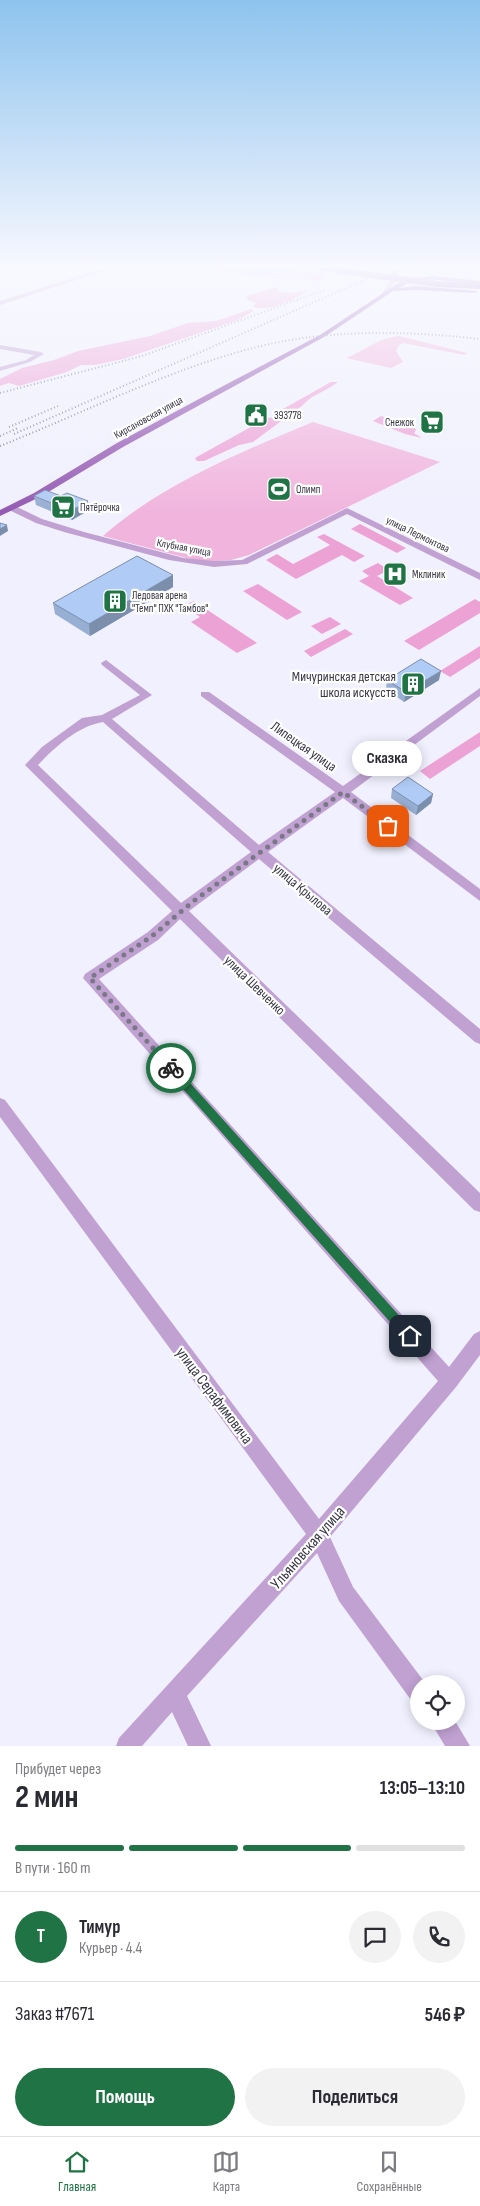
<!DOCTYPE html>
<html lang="ru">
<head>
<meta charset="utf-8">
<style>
  :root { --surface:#fff; --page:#f2f2f3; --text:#2b2b33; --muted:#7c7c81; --line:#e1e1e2; --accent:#207344 }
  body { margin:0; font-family:"Sofia Sans Condensed",sans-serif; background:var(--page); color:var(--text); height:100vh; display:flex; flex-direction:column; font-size:19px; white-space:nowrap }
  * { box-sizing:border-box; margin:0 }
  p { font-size:16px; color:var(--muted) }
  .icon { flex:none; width:28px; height:28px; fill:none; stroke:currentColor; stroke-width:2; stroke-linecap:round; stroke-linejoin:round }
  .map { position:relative; height:1746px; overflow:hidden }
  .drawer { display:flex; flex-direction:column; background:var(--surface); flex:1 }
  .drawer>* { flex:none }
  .controls { position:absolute; left:410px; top:1675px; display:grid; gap:10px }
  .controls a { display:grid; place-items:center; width:55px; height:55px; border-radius:50%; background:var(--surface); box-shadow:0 2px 12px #0003; font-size:25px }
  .pin { position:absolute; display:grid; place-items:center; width:42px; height:42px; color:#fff; margin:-21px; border-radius:10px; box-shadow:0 2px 8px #0006 }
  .courier { position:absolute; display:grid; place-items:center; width:50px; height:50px; margin:-25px; border:4px solid #207344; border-radius:50%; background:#fff; color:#222; box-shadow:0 1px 6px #0007 }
  .bubble { position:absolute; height:35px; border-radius:18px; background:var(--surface); box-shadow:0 2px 12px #0003; font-size:16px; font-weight:700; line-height:35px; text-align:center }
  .summary em { font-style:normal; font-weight:700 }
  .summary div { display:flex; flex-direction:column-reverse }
  .summary { display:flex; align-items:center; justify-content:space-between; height:85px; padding:0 15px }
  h1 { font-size:32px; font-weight:700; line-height:38px }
  .bar { display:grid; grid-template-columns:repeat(4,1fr); gap:8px 5px; align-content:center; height:60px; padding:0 15px }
  .bar i { height:6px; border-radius:4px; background:var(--line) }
  .bar .current { background:var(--accent) }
  .bar p { grid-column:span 4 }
  .line { display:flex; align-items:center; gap:12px; padding:0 15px; border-top:1px solid var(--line) }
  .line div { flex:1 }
  .round { display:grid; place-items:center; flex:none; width:52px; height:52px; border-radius:26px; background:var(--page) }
  .primary-button { display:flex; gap:10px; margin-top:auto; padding:10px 15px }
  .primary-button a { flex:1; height:58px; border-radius:30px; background:var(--accent); color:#fff; font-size:20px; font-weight:700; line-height:58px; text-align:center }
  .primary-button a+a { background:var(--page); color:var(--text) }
  .tabs { display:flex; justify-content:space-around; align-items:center; height:70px; border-top:1px solid var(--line); background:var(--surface); font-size:14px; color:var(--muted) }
  .tabs a { display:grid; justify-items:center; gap:2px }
  .tabs .current { color:var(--accent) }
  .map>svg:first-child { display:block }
</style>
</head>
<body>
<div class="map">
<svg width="480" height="1746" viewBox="0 0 480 1746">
  <rect width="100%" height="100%" fill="#f0f0fe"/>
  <path fill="#f1b5dd" d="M187,267H258L321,271L329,275L320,281L296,278L290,280Z
    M399,336L467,353L465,355L403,343L399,345L396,351L403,362L391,368L346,358C366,350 376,339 399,336Z
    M313,422L440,462L249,555L231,560L202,562L103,536C162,484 241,452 313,422Z"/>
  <path fill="#eda2d6" d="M277,287L280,292L294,293L308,290C294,300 270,312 253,307L256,303L248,300L246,296Z
    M251,309L254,311L238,320L123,359L95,365H81L67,372L19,386L9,383L0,386V379L22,368L54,360L78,351L150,336L188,323L216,321Z
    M331,382H338C330,388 321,392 312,397C302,404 298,414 284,412L283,409Z
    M381,416L412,425L416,430L414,433L422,438L405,434L373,421Z
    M277,417L284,419L253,442L239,445L204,461H197L195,458L267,418Z
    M360,524L406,548L397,553L351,529Z
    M324,534L365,556L354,562L342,555L296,579L266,560L277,554L293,564L330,545L317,537Z
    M378,563L389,570L377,576L413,598L400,605L359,581L369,576L362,571Z
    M258,584L302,612L287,620L243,591Z
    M475,599L480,602V613L419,650L404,641Z
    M194,601L257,643L237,653L191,622L200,617L184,606Z
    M330,617L341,624L322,634L311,626Z
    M345,629L353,634L311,657L304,651Z
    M480,646V658L450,677L440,671Z
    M480,732V746L430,779L420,771Z"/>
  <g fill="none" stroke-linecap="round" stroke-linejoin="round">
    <path fill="#c0a1d2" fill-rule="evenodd" d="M107,267H116L0,305V301Z
      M400,267H407L398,273L396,281L385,295H381L390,281L392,272Z
      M0,345L41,352L44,354L30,362L0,371V367L26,360L34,355L0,349Z
      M9,506H15L42,519L84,532L184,558L214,561L242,560L347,508L480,573V580L347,514L247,564L214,567L169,560L64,532L36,523L9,510Z
      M106,660L152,695L112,719L259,845L335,792L201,696V692H209L343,786L480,688V696L351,792L480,889V901L343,798L268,852L480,1029V1044L475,1042L259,859L189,911L480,1193V1212L474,1210L180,919L158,940L99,979L449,1367L474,1334L480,1331V1355L456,1387L330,1537L353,1587L426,1684H419V1703L411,1700L339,1601L317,1553L187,1696L211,1746H188L172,1712L142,1746H116L119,1738L306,1534L0,1117V1098L5,1100L319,1519L438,1381L83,978L85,974L148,932L172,911L25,765L42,747L82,718L102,715L140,695L102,665L101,663ZM103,722L251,852L181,903L38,765C55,747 78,726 103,722Z
      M430,1721H455L470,1746H445Z"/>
    <path fill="#945ab3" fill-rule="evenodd" d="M302,267H323L337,270L334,272Z
      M433,276L480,281V285C453,283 422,272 399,288L416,286L478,291L475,293L416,290L393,291L324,337L123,447L40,497L0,516V510L34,493L117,443L225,385L320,335L403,280Z"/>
    <path stroke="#7b7a88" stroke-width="2" stroke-dasharray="1 2.5" stroke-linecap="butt" d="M0,393L142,356L324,290
      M9,427L58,406
      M14,434L394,267
      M0,436L18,428
      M0,446C88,411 173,367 265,345C336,329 409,331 480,339"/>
    <path stroke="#945ab3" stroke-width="6" d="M334,270L437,284L480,286"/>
  </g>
  <path fill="#97afd3" d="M34,496L89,510L72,520L36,505Z
    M173,587L90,636L55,614L53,603Z
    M387,680H439L404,702L386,689Z
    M392,789L433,794L431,803L416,815L391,798Z"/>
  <path fill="#7b8eac" d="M88,501L89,510L72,520L71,511Z
    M7,525L8,531L0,536V529Z
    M173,575V587L90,636L89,624Z
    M441,671L439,680L404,702L406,692Z
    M433,794L431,803L416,815L418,806Z"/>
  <path fill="#b0cbf5" stroke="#7b8eac" d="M45,490L61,496L67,493L88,501L71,511L34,496Z
    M0,523L7,525L0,529Z
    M137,556L173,575L89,624L53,603Z
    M421,659L441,671L406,692L387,680Z
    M408,777L433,794L418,806L392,789Z"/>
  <linearGradient id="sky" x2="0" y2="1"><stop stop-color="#8ec3ee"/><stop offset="0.52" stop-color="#f8f8ff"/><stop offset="1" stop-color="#f8f8ff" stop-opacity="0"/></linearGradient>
  <rect width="480" height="512" fill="url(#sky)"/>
  <path fill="#207344" d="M171,1064L174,1065L414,1332L416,1336L414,1340L410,1342L406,1340L167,1071L166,1068Z"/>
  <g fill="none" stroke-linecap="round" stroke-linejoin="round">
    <path stroke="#787886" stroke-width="5" stroke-dasharray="0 9" d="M171,1068L90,978L152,936L195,900L343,792L388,826"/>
  </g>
  <defs>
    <g id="civic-square" transform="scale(1.25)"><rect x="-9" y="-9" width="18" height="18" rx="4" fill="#207344" stroke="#fff"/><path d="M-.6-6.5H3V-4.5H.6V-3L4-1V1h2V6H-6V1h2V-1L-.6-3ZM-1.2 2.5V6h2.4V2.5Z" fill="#fff"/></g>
    <g id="supermarket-square" transform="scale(1.25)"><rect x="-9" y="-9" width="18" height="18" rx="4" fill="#207344" stroke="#fff"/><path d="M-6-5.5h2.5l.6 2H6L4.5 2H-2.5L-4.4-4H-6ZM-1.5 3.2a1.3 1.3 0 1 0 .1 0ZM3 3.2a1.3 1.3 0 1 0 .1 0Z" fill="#fff"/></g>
    <g id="stadium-square" transform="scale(1.25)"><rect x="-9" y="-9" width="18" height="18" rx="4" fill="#207344" stroke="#fff"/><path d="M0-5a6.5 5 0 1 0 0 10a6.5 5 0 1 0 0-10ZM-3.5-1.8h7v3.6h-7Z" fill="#fff"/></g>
    <g id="hospital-square" transform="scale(1.25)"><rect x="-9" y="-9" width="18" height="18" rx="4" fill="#207344" stroke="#fff"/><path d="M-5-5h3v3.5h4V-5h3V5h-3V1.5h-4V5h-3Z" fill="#fff"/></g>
    <g id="building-square" transform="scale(1.25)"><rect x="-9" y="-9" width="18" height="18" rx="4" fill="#207344" stroke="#fff"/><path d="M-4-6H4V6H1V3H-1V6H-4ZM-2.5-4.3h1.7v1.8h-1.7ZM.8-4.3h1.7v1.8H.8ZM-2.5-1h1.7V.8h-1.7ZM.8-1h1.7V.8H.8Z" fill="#fff"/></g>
  </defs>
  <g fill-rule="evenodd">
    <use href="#civic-square" x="256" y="415"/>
    <use href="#supermarket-square" x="432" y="422"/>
    <use href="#stadium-square" x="279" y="489"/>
    <use href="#supermarket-square" x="63" y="507"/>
    <use href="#hospital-square" x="395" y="574"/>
    <use href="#building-square" x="115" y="601"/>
    <use href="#building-square" x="413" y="684"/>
  </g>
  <g text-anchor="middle" stroke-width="4.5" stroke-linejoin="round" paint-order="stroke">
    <g font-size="11" fill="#383745" stroke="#fff" text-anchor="start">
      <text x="274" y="419">393778</text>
      <text x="414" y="426" text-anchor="end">Снежок</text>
      <text x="296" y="493">Олимп</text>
      <text x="80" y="511">Пятёрочка</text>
      <text x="412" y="578">Мклиник</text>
      <text x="132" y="599">Ледовая арена<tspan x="132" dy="13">"Темп" ПХК "Тамбов"</tspan></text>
    </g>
    <g font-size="11" fill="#383745" stroke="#fff">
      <text transform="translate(148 417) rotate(-29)" y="4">Кирсановская улица</text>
      <text transform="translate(418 534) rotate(26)" y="4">улица Лермонтова</text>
      <text transform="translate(184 547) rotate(11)" y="4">Клубная улица</text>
    </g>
    <g font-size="14" fill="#383745" stroke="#fff" text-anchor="end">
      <text x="396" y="681">Мичуринская детская<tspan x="396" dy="16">школа искусств</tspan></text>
    </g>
    <g font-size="14" fill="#383745" stroke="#fff">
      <text transform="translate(304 746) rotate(35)" y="5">Липецкая улица</text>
      <text transform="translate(303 889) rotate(40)" y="5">улица Крылова</text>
      <text transform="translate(255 985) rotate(44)" y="5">улица Шевченко</text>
    </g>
    <g font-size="16" fill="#383745" stroke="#fff">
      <text transform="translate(215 1395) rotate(53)" y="6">улица Серафимовича</text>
      <text transform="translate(307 1547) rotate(-49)" y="6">Ульяновская улица</text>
    </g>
  </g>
</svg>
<div class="controls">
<a><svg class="icon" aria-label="locate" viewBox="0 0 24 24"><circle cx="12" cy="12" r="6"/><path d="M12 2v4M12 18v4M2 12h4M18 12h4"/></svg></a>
</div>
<div class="pin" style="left:388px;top:826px;background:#ea580c"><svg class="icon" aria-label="bag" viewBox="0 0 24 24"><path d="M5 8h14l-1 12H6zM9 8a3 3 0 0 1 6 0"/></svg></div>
<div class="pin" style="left:410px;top:1336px;background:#1f2937"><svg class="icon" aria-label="home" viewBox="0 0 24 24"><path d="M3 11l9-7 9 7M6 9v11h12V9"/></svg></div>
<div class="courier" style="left:171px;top:1068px"><svg class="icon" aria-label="bike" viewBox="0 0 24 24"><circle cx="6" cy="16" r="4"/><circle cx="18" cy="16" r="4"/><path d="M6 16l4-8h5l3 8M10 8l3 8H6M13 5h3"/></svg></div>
<div class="bubble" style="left:352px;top:741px;width:70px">Сказка</div>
</div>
<section class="drawer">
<div class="summary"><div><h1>2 мин</h1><p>Прибудет через</p></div><em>13:05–13:10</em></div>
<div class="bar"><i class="current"></i><i class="current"></i><i class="current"></i><i></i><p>В пути · 160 m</p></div>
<div class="line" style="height:90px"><b class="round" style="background:var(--accent);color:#fff">Т</b><div><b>Тимур</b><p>Курьер · 4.4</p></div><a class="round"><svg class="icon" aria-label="chat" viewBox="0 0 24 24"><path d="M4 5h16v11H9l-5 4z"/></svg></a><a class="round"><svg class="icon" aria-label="phone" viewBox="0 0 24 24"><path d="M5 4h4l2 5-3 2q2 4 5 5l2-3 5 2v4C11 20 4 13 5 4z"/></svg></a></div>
<div class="line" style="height:65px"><div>Заказ #7671</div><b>546 ₽</b></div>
<div class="primary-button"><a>Помощь</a><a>Поделиться</a></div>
</section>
<nav class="tabs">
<a class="current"><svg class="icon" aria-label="home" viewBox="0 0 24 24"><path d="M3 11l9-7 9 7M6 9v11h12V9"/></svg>Главная</a>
<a><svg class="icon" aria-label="map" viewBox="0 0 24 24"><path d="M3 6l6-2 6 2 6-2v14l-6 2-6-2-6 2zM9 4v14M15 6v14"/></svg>Карта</a>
<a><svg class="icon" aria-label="saved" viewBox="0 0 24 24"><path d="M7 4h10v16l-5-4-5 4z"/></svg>Сохранённые</a>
</nav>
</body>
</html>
